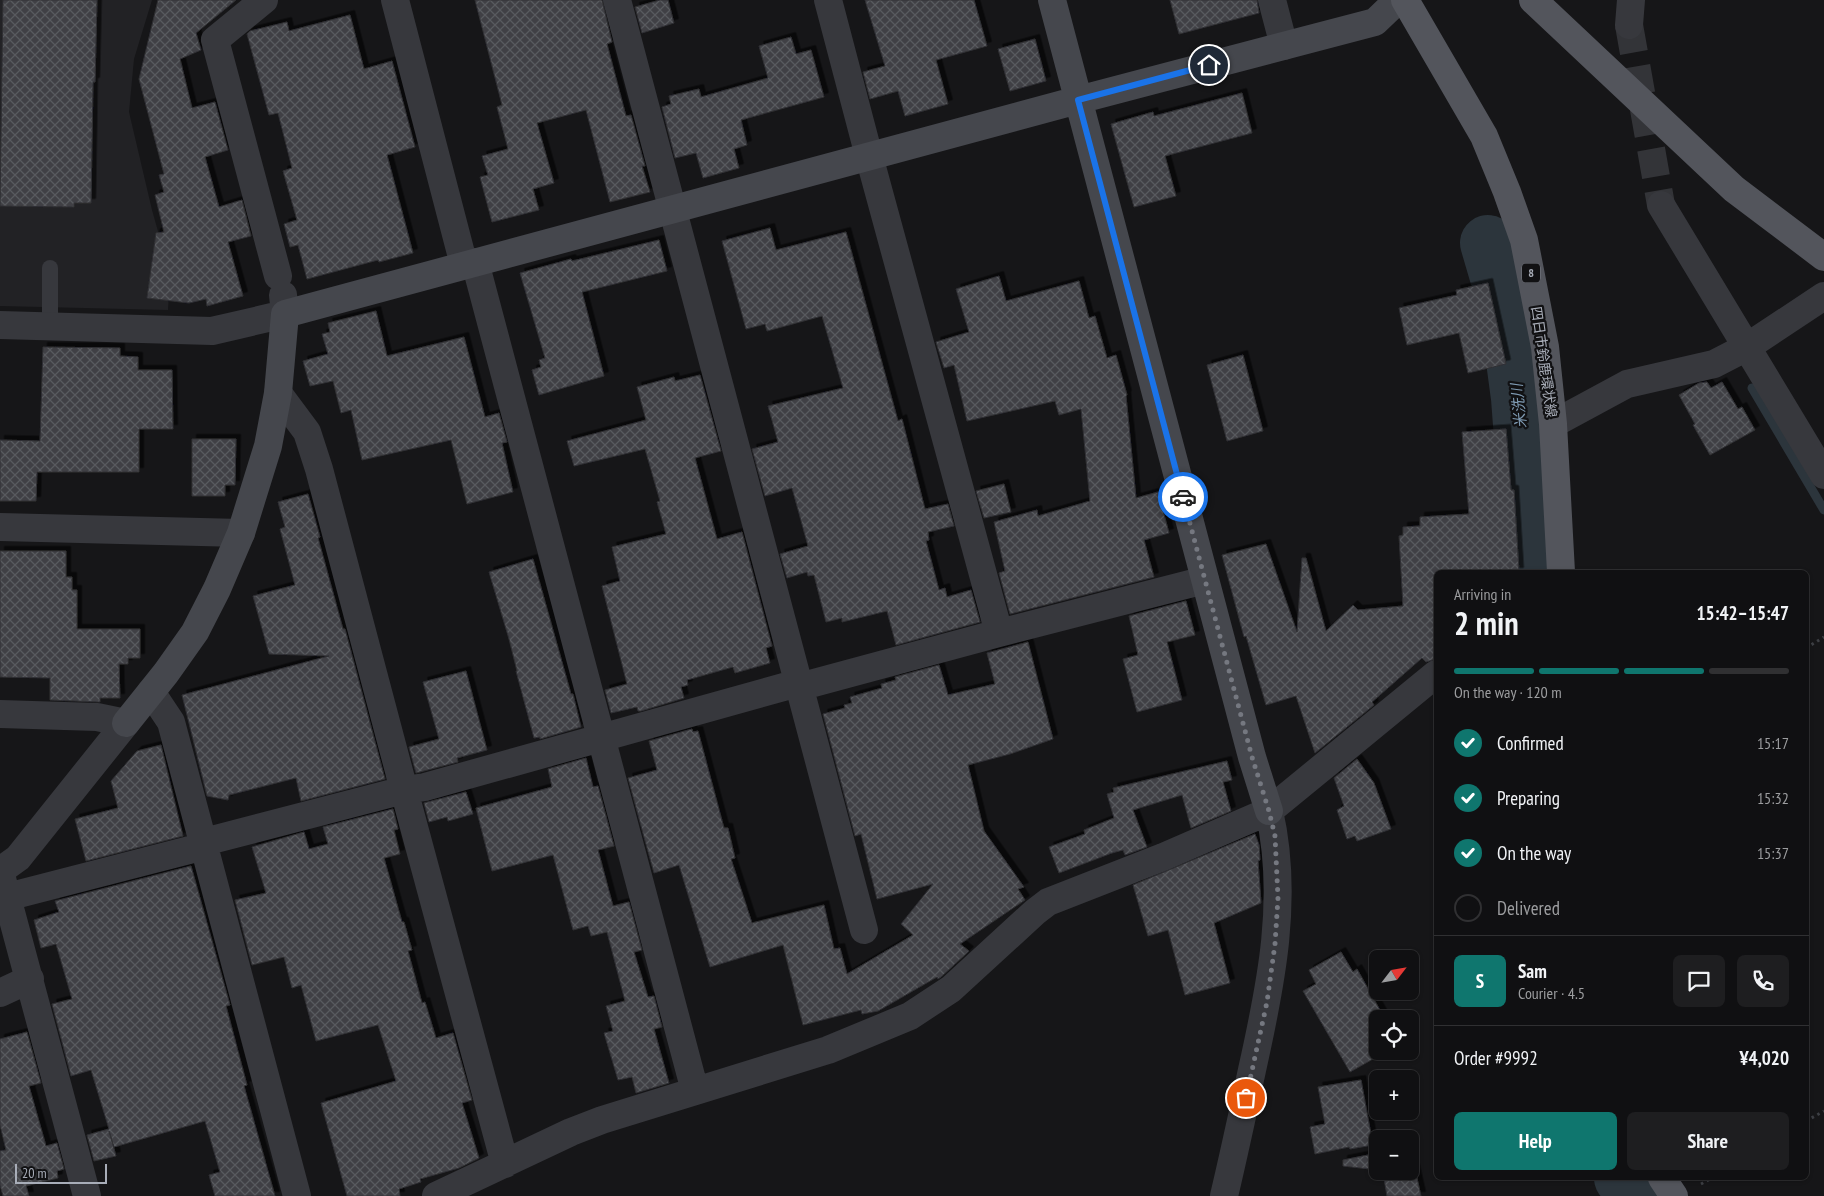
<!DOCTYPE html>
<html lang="en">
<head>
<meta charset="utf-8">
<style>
  :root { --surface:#101012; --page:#1e1e20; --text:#f1f3f6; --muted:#9c9d9f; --line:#303032; --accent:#0f766e }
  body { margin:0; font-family:"PT Sans Narrow","Noto Sans JP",sans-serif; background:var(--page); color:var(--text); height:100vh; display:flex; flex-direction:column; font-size:19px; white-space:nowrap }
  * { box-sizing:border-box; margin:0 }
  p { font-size:16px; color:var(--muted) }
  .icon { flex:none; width:28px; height:28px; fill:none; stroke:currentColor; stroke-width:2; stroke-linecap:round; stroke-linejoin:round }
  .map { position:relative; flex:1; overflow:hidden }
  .sheet { position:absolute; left:1434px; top:570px; width:375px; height:610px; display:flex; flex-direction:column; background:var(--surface); border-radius:8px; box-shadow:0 1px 4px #0004,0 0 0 1px var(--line) }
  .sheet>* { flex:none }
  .needle { width:32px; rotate:59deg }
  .fabs { position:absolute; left:1369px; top:950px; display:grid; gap:10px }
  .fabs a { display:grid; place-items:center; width:50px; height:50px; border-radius:8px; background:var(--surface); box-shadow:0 1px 4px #0004,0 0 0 1px var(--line); font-size:25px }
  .scale { position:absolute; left:15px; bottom:12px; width:92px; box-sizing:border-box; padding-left:5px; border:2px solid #a8adb8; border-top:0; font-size:14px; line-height:18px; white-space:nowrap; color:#a8adb8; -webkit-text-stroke:4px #111113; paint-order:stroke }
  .pin { position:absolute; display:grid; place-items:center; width:42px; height:42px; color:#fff; margin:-21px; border:2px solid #fff; border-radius:50%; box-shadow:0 1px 5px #0007 }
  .courier { position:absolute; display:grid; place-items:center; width:50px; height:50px; margin:-25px; border:4px solid #1a73e8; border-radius:50%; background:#fff; color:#222; box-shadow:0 1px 6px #0007 }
  .head em { font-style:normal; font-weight:600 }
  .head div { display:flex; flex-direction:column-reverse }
  .head { display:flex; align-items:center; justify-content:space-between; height:85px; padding:0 20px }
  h1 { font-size:32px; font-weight:600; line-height:38px }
  .bar { display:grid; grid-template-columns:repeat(4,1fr); gap:8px 5px; align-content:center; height:60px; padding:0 20px }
  .bar i { height:6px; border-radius:4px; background:var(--line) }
  .bar .active { background:var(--accent) }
  .bar p { grid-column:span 4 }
  .line { display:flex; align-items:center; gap:12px; padding:0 20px; border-top:1px solid var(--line) }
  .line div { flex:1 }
  .round { display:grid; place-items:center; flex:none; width:52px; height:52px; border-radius:8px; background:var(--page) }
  ol { padding:0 20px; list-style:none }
  li { display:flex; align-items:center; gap:15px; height:55px }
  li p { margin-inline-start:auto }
  li .icon { padding:5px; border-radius:50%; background:var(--accent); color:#fff; stroke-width:4 }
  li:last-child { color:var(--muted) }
  li i { width:28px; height:28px; border:2px solid var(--line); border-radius:50% }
  .primary-button { display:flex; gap:10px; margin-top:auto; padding:10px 20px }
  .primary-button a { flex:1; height:58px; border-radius:8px; background:var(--accent); color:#fff; font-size:20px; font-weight:600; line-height:58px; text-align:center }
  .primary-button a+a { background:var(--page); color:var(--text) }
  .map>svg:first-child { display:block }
</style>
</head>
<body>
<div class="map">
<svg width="1824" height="1196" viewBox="0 0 1824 1196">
  <defs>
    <pattern id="building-cross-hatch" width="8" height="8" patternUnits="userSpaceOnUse" patternTransform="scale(1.25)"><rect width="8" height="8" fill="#404145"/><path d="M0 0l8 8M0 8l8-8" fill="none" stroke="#595a5e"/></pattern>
    <filter id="shadow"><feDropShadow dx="4.5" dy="-4.5" stdDeviation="0" flood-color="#0009"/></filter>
  </defs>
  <rect width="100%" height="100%" fill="#161618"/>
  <path fill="#222225" d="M0,0H152L134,59L129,112L152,210L170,274L168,310L0,306Z"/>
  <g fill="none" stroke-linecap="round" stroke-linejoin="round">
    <path stroke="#2c353c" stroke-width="9" d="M1752,388L1824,510"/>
    <path stroke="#2c353c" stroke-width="56" d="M1488,243L1507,308L1519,398L1532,572
      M1622,1178L1635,1196"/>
  </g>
  <path fill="url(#building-cross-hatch)" stroke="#303034" filter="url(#shadow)" d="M3,0H97L95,82H93L91,203H74V207L0,206Z
    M158,0H236L196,33L201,50L180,59L192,108L215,102L228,150L205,157L219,207L242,200L251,236L228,242L243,296L207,306L206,299L189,303L147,298L156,233L164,232L155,195L164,192L159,175L164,174L139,79Z
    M475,0H602L612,42L607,44L626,116L631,115L645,166H642L650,192L610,202L586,110L537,123L554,183L533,189L539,210L492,222L480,177L488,175L482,156L508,149L497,107L502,105Z
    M660,0H668L674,23L642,33L635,7Z
    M865,0H974L987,46L936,60L948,104L905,116L898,91L870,99L863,72L885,66Z
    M1170,0H1257L1259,13L1179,34Z
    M350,15L364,69L392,61L415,147L387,155L413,253L379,262L378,260L307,279L298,245L290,247L284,224L297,220L283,171L292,168L278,113L269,115L247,34L250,31L287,22L289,31Z
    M791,37L796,54L811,50L824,97L741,120L747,145L734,149L739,168L703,178L696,153L675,158L662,107L671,104L669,96L699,89L701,97L768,78L759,46Z
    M1035,39L1046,81L1010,91L998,49Z
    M1242,93L1252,133L1165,156L1176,196L1134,207L1111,124L1153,112L1154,116Z
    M770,228L776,250L846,232L898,421L902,419L925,509L948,504L954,526L928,532L929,540L926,541L939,590L945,588L947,597L971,590L980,622L896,645L887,611L842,622V618L826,622L814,575L808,576L807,572L787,578L780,554L808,546L792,488L765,496L752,449L778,442L768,406L843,388L822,316L767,331L765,324L746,329L722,241Z
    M659,240L667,271L582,292L604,376L539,395L532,370L541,367L539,360L545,358L520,273L571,259L572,261Z
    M999,276L1006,301L1079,281L1089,318L1095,316L1107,358L1116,355L1127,395L1126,396L1136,498L1158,492L1169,533L1144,540L1154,577L1010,614L999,573L1005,571L994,522L1037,510L1038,516L1090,501L1081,409L1059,415L1055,401L967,421L954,365L944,368L936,342L969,332L956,289Z
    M1488,283L1506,364L1468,373L1459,333L1407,345L1399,308L1457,295L1456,290Z
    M376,311L387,356L464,337L485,417L499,413L507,442L502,443L513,492L467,504L451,440L362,460L351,410L341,413L333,381L310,386L303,361L328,354L322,334L330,332L328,323Z
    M43,347L120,348V356L138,357V370H172L173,429H139V472H37L36,501H0V440L40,441Z
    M1243,355L1263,431L1227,441L1207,365Z
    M700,375L721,451L695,458L717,539L742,532L772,646L766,648L770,663L735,673L733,667L687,680L688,685L681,687L684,698L641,711H638L637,707L611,713L605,690L627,684L602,586L620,581L612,547L666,534L657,502L660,501L645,449L574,466L567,441L646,420L637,387L674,377L675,381Z
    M1707,382L1711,388L1722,382L1738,409L1742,407L1755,430L1710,455L1693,425L1695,424L1679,395L1699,383Z
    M1506,429L1511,490H1514L1519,572H1436V659L1426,662L1422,658L1372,702L1374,705L1315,753L1296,696L1266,705L1246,636L1244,637L1222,555L1266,544L1297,632L1302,558H1306L1326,631L1353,605L1358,610L1403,606L1399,536L1403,535V527L1420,526V517L1469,514L1462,432Z
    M192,439H236L235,485H225V496H192Z
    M1004,484L1011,512L984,518L976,491Z
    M308,494L320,537L318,538L343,629H345L385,779L301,801L296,778L229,795L228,800L207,796L182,695L329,656L269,654L253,596L295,585L280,529L285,527L278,502Z
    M0,551H66V577H72V590H77V629H140V658H128V664H119L120,698H100V702L50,700V678L0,677Z
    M533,559L571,694H573L581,727L540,739V737L534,738L516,671H517L509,639L489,572Z
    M1186,601L1195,635L1167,642L1182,700L1137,712L1123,659L1138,655L1129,616Z
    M1028,642L1053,739L1010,754L968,765L984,831L1024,887L1018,889L1025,900L960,944L969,951L941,977L938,979L937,977L878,1011L862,1014L861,1010L803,1025L783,945L710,967L679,865L654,873L644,837L628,778L657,770L649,741L692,729L693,732L698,731L724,828H728L735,858L731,859L752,923L824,905L834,949L840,948L847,974L913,935L901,924L933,884L877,899L861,834L855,836L823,714L845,708L844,705L852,703L850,697L882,688L881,684L896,680L895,677L939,665L948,695L995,684L987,653Z
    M466,671L487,750L457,758L458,762L416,773L409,747L439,739L423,682Z
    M161,745L183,836L86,861L75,819L118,808L111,781L137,751Z
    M586,758L593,787L598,786L614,846L598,850L613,906L629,902L642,950L634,952L648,997L654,996L662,1027L654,1029L669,1083L636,1093L632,1077L618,1080L604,1033L613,1031L606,1006L625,1001L607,932L591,936L588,926L573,930L553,855L492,871L476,808L552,787L548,769Z
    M1357,759L1374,783L1391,829L1357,841L1355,836L1347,839L1337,810L1344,806L1334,778Z
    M1227,761L1232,780L1223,782L1231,811L1191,828L1182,795L1133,810L1147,847L1125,855L1123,850L1112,853L1059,873L1049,847L1085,834L1084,830L1114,818L1107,794L1114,792L1113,788Z
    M466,792L473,814L448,821L447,817L429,822L424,803Z
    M393,809L398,829L394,830L400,854L384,858L402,922H404L412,950L408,951L422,1003L425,1002L436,1038L453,1033L472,1100L462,1103L479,1158L459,1168L420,1179L421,1182L399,1189L400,1196H347L321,1103L396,1081L378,1025L316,1041L301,985L292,988L284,957L252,965L235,900L266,893L252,847L304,832L309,849L328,844L323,827Z
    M1255,834L1259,845L1260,860L1258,861L1261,903L1214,923L1230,983L1185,995L1168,930L1148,936L1133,885Z
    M191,866L230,1005L226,1006L247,1085L244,1086L275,1196H215L209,1175L220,1172L205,1121L114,1147L109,1131L116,1156L94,1161L87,1135L109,1129L91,1070L71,1076L52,1004L72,999L56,944L41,948L34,920L59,912L55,901Z
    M1341,952L1353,972L1357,969L1385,1019H1378V1051H1387L1350,1072L1303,991L1316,984L1309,970Z
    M27,1032L41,1083L29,1086L46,1146L57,1143L64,1169L57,1171L58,1178L26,1186L29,1196H3L0,1185V1151L6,1150L0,1125V1039Z
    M1361,1080L1373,1145L1350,1149L1349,1147L1315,1154L1310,1127L1325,1124L1318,1087Z
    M1410,1147L1421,1196H1387L1383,1173L1410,1171Z
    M1378,1153V1170L1343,1166V1160Z"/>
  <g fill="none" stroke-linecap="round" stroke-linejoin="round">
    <path stroke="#333438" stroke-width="28" stroke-dasharray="28 14" stroke-linecap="butt" d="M1629,25L1661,205"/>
    <path stroke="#3d3f44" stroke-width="3" stroke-dasharray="2.5 4" stroke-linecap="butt" d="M1806,648L1824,637
      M1806,1121L1824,1111
      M1701,1184L1712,1178"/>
    <path stroke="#37383d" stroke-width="16" d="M50,326V268"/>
    <path stroke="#37383d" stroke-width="28" d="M264,0L215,40L278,276
      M395,0L464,265
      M617,0L864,930
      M828,0L869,156L999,633
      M1272,0L1284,46
      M1629,25L1631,0
      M1661,205L1824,475
      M475,262L695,1091
      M0,325L212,331L285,314L283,295
      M278,393L307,432L319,469L404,790L505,1164
      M1553,424L1627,384L1714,364L1747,347L1824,296
      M0,527L241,533
      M799,687L999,633L1205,580
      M151,692L171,722L297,1196
      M0,714L97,717L126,723L18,858L0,871
      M204,842L404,790L425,787L798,683
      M0,871L87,1196
      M7,897L205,846
      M0,993L30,979
      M436,1196L571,1132L602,1120L828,1050L910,1016L951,989L1035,912L1048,902L1163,857L1269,811L1436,674
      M1224,1196C1234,1154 1243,1112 1252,1070C1271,985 1289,897 1269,811"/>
    <path stroke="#45474d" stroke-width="28" d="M1052,0L1252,757L1269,811
      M126,723L166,673L195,632L217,589L241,533L268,446L278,393L285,314L1078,100L1375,22L1398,0"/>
    <path stroke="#53555c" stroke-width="28" d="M1405,0L1484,136L1507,192L1524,240L1545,347L1553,424L1561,572
      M1533,0L1734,189L1824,257
      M1662,1178L1674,1196"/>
  </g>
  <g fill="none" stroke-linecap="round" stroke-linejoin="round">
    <path stroke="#757880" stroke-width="5" stroke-dasharray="0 9" d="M1183,497L1252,757L1269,811L1275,836L1278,898L1275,944L1267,1002L1246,1098"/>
    <path stroke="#1a73e8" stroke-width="6" d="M1183,497L1078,100L1209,65"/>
  </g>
  <g text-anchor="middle" stroke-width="4.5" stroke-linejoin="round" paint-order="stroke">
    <rect fill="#111113" stroke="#7b7e86" stroke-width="1" x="1522" y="263.5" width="18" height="19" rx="4"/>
    <g font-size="12" font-weight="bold" fill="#a8adb8">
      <text x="1531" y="277">8</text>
    </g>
    <g font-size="14" fill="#a8adb8" stroke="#111113">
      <text transform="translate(1544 362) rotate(82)" y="5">四日市鈴鹿環状線</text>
    </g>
    <g font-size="15" font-style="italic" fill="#7f9bb3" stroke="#111113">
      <text transform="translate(1519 406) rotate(-96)" y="5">米洗川</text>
    </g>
  </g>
</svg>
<div class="fabs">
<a><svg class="needle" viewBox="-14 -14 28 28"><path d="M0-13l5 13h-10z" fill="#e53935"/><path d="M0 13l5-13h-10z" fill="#9c9d9f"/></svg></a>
<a><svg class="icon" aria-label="locate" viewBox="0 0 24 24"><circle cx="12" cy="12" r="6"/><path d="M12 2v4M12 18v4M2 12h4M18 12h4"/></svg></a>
<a>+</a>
<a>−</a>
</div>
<div class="scale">20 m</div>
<div class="pin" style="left:1246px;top:1098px;background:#ea580c"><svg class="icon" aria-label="bag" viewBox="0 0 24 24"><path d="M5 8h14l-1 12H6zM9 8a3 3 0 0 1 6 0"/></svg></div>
<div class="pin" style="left:1209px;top:65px;background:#1f2937"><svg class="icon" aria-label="home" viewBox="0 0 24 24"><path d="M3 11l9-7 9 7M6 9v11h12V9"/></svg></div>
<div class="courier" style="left:1183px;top:497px"><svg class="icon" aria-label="car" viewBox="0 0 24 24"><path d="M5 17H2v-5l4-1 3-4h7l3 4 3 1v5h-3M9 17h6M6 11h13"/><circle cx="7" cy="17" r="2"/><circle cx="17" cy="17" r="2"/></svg></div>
<section class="sheet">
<div class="head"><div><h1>2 min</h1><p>Arriving in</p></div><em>15:42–15:47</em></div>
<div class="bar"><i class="active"></i><i class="active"></i><i class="active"></i><i></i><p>On the way · 120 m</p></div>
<ol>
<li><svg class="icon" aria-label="check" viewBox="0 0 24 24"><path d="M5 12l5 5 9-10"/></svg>Confirmed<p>15:17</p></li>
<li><svg class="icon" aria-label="check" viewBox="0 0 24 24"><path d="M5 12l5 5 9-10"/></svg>Preparing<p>15:32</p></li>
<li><svg class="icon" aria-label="check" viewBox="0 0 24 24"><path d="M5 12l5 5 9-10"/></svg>On the way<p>15:37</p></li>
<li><i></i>Delivered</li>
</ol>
<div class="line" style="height:90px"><b class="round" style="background:var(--accent);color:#fff">S</b><div><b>Sam</b><p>Courier · 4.5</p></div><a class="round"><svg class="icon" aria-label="chat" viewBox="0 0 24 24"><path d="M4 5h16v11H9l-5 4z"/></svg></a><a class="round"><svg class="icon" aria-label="phone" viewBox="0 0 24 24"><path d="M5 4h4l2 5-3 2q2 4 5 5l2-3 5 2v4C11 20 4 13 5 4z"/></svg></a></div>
<div class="line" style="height:65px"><div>Order #9992</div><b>¥4,020</b></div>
<div class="primary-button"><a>Help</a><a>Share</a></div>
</section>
</div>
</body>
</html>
